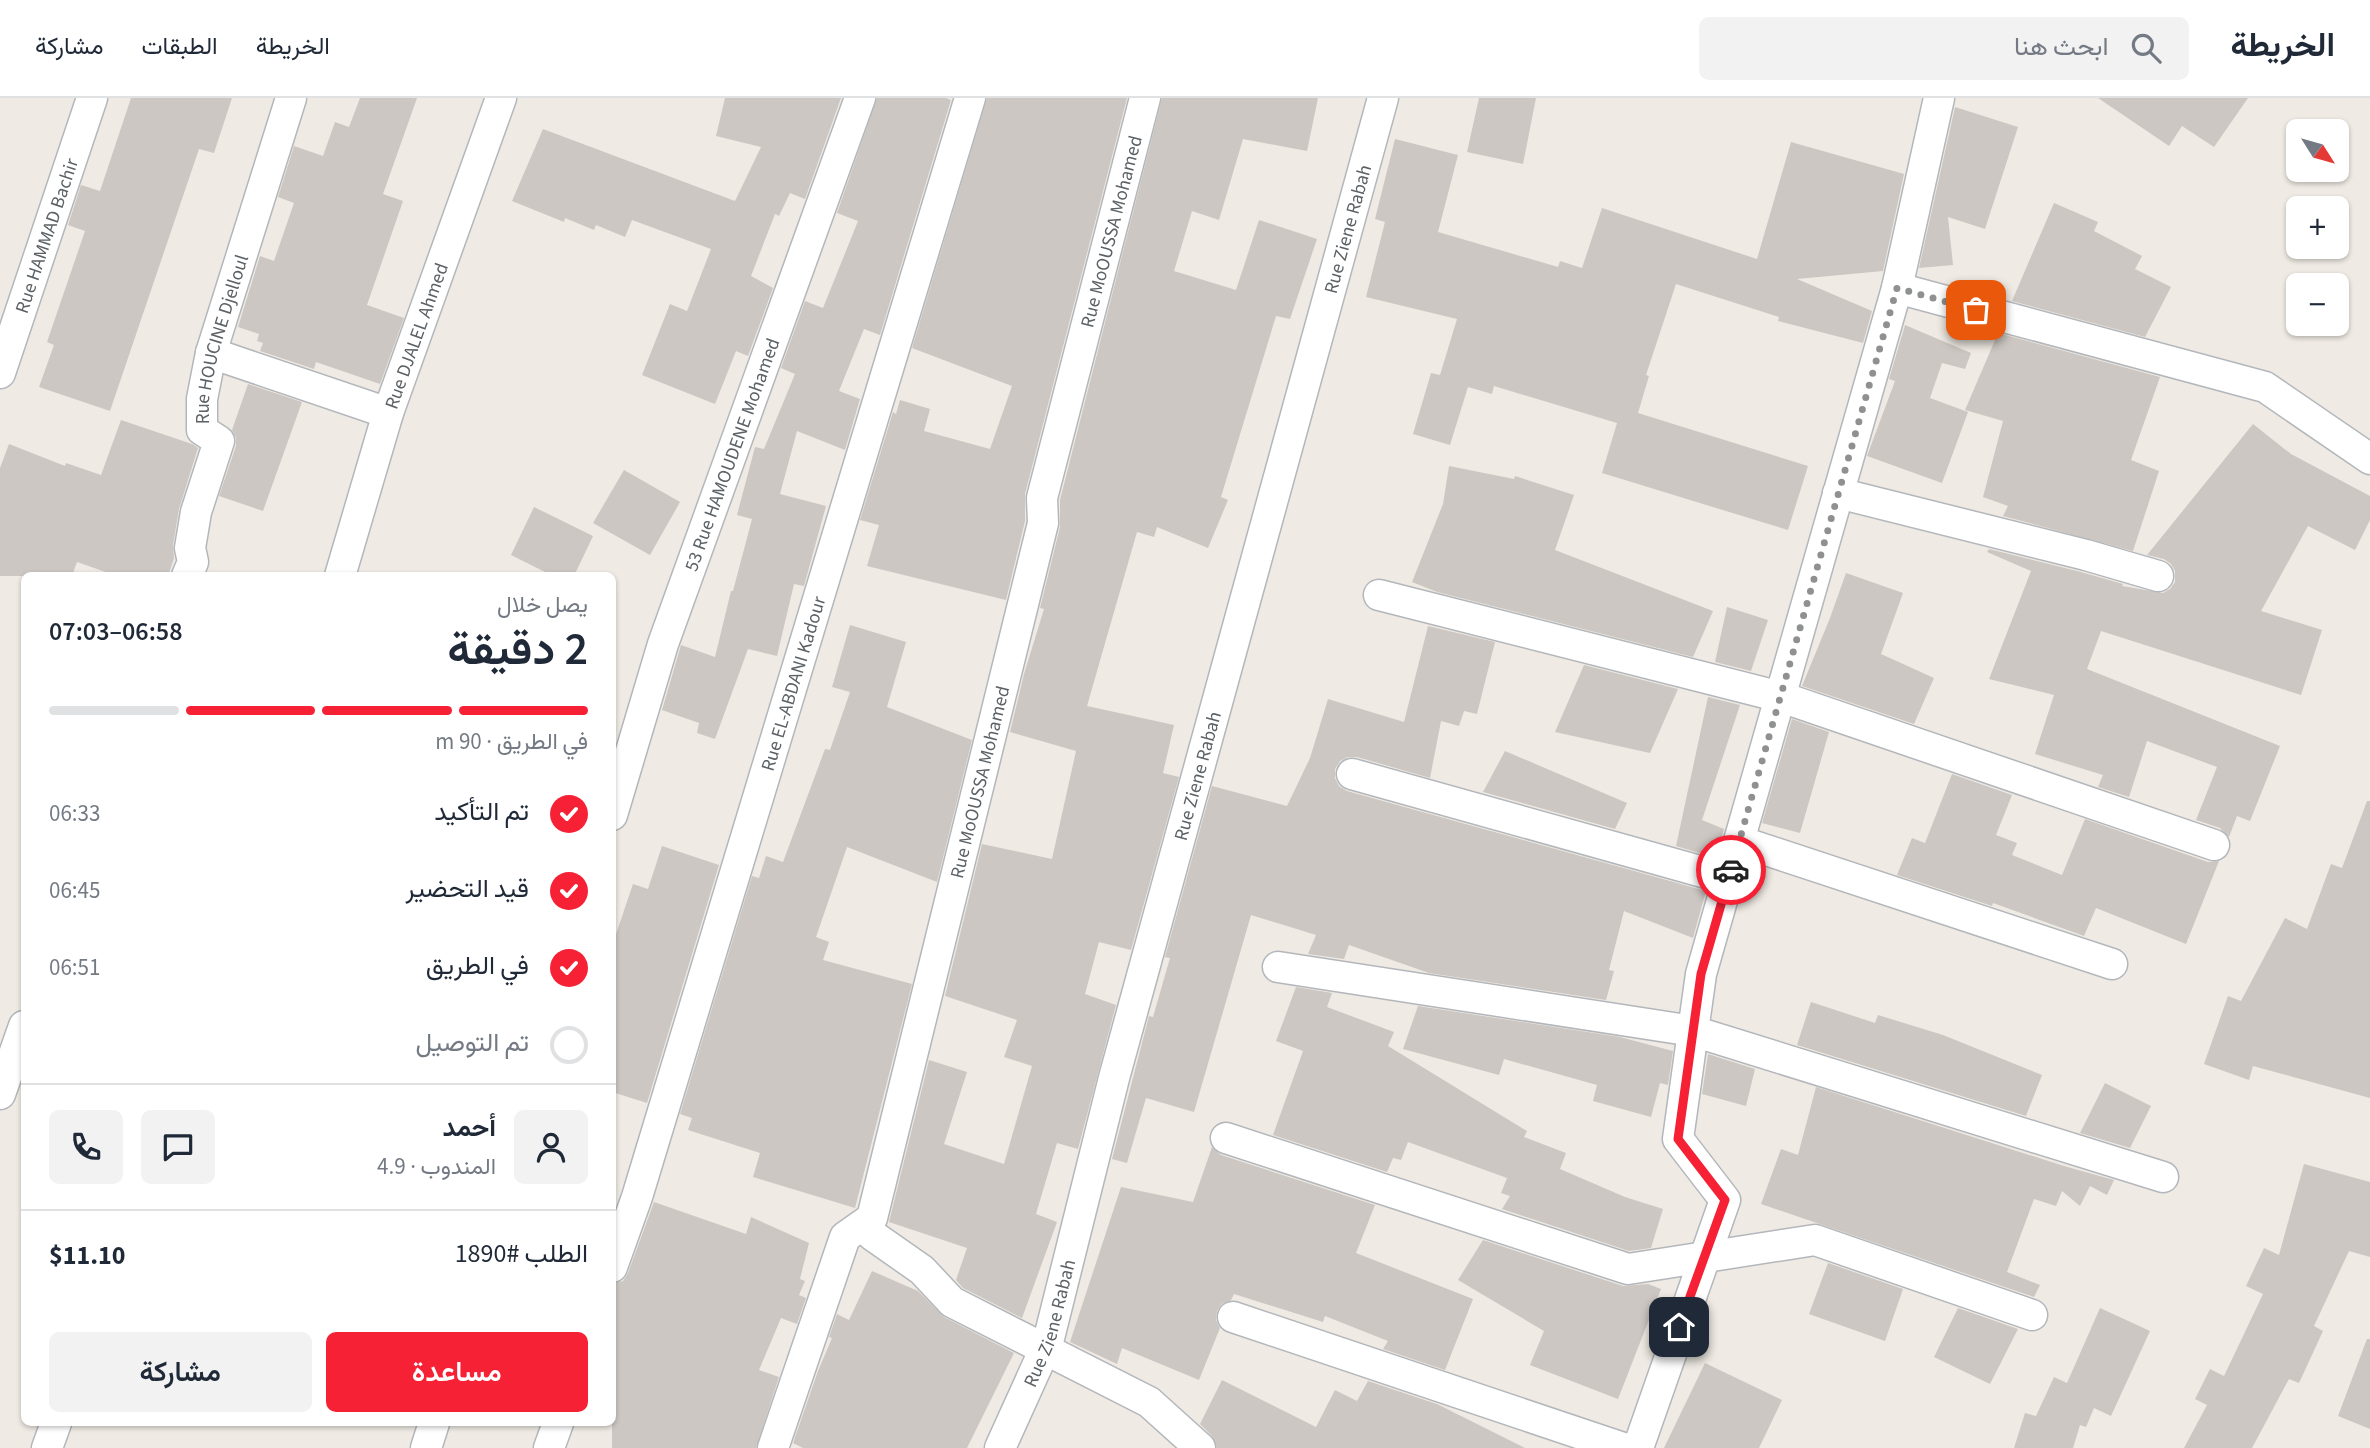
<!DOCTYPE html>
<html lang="ar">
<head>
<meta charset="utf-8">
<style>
  :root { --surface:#fff; --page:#f2f2f3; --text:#1f2937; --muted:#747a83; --line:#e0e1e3; --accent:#f62135 }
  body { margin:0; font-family:"Source Sans 3",Vazirmatn,sans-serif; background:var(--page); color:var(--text); direction:rtl; height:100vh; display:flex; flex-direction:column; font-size:26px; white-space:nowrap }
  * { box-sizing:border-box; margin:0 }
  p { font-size:23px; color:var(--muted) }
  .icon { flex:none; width:38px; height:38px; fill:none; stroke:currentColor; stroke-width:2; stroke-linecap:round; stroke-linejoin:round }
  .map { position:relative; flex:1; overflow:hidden; direction:ltr }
  .side { position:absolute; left:21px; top:474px; width:595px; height:854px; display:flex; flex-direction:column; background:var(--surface); border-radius:10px; box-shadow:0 2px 5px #0004; direction:rtl }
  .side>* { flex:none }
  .needle { width:46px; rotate:127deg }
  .tools { position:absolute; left:2286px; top:21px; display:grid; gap:14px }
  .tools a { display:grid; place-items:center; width:63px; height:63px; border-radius:10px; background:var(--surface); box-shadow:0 2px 5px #0004; font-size:35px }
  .pin { position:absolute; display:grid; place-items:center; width:60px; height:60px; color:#fff; margin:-30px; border-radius:14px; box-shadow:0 4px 10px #0006 }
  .courier { position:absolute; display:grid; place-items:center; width:70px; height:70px; margin:-35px; border:5px solid #f62135; border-radius:50%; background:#fff; color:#222; box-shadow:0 2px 9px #0007 }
  .head em { font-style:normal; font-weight:600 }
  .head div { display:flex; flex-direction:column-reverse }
  .head { display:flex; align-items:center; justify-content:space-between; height:119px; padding:0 28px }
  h1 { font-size:46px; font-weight:600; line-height:52px }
  .bar { display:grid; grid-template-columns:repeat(4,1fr); gap:10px 7px; align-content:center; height:84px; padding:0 28px }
  .bar i { height:9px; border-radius:5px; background:var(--line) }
  .bar .on { background:var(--accent) }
  .bar p { grid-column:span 4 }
  .line { display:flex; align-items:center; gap:18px; padding:0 28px; border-top:2px solid var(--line) }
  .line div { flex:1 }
  .round { display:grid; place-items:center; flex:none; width:74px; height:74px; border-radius:10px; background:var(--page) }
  ol { padding:0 28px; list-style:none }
  li { display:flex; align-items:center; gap:21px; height:77px }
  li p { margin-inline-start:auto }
  li .icon { padding:7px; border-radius:50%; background:var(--accent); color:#fff; stroke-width:4 }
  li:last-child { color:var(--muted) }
  li i { width:38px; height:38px; border:4px solid var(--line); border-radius:50% }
  .cta { display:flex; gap:14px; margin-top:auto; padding:14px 28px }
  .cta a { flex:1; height:80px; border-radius:10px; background:var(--accent); color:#fff; font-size:28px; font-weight:600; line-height:80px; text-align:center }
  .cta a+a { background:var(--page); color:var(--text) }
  header { display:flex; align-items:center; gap:42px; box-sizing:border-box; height:98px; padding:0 35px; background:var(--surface); border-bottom:2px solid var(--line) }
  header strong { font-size:33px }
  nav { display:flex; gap:38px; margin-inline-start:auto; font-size:24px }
  .search { width:490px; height:63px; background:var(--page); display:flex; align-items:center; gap:18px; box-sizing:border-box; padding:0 24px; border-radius:10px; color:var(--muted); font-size:26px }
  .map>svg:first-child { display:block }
</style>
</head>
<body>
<header>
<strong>الخريطة</strong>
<div class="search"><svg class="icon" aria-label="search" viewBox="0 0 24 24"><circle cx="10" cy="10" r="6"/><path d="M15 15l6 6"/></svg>ابحث هنا</div>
<nav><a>الخريطة</a><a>الطبقات</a><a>مشاركة</a></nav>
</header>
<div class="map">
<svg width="2370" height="1350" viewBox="0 0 2370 1350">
  <rect width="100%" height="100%" fill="#efeae3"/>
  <path fill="#ccc7c2" d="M131,0H232L214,55L199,51L110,313L39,289L54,247L47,244L85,133L68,127L81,87L100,93Z
    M360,0H417L383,96L403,103L367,207L404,220L380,286L316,264L314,271L260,253L263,245L257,243L259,236L238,229L260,158L274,163L294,105L278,99L294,48L323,58L335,24L349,29Z
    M725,0H841L805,101L790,95L779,118L775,116L751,178L773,190L748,258L736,253L715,306L642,277L670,206L687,213L711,151L632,122L625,139L596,127L594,132L565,120L564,124L512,103L543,31L735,103L761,49L716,38Z
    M877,0H946L951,2L880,237L864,231L839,293L860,301L845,352L797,333L780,396L826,408L804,488L794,486L777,558L748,551L715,641L697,635L699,625L662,612L681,547L715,559L731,493H733L752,421L737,417L755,349L764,351L795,276L781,270L805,203L823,210L858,123L837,115Z
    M987,0H1127L1025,396V423L1006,502L867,468L879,427L860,422L893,314L896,316L900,302L930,311L924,333L990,351L1012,288L912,250Z
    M1162,0H1318L1307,53L1243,41L1219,122L1192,113L1174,173L1236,192L1259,122L1317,141L1290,221L1276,218L1221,399L1228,402L1208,450L1157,429L1154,439L1137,434L1087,608L1174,627L1163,675L1179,679L1131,852L1099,844L1085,896L1116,907L1078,1051L1057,1045L1036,1116L1057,1124L1022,1220L963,1190L956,1182L967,1150L889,1124L929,962L967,974L944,1046L1004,1066L1032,968L1004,959L1017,922L945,898L982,746L1052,761L1076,653L1010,634L1024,576L1044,511L1040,510L1060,429V402Z
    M1479,0H1536L1523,66L1467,54Z
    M2098,0H2248L2214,49L2182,28L2169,48Z
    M1955,9L2018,29L1985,131L1948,119L1953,167L1919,170Z
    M1395,41L1458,57L1438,134L1558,169L1560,163L1582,170L1602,110L1757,161L1791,44L1904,76L1883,173L1797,181L1872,213L1863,245L1778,223L1779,219L1676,186L1646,277L1649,278L1638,315L1808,368L1788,432L1602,375L1617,325L1494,288L1492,296L1468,289L1450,347L1413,336L1431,275L1440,277L1457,221L1366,199L1385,124L1375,121Z
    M2054,105L2098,124L2094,133L2142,158L2135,171L2171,189L2145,239L2012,203Z
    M1905,227L1971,255L1965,271L1942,265L1930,300L1968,314L1942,385L1867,358L1895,283L1889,281Z
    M1998,235L2160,279L2131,362L2159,373L2133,453L2003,418L2008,408L1983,399L2003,323L1965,312Z
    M248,286L302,304L263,413L219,398L236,348V340L232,332Z
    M121,322L192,346L198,350L179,411L173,447L174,460L168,478H117L77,464L72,478H0V370L9,346L65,368L66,365L101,377Z
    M2253,326L2291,356L2370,398V422L2355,452L2308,428L2261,513L2322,532L2301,597L2101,533L2087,571L2280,648L2250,723L2237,718L2229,739L2220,730L2196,722L2217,669L2147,643L2129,699L2098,689L2103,677L2035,656L2054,597L1989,581L2031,473L1987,454L1989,451L2081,474L2123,486L2122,488L2163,495L2170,491L2175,484V473L2171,466L2164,461L2147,457Z
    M1449,368L1514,381L1515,378L1574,397L1555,452L1713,513L1693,559L1437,494L1412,484L1443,406Z
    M624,372L680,404L650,457L593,425Z
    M534,409L593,438L574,478H553L511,457Z
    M1846,475L1903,495L1881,556L1934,580L1914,626L1802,588L1830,520Z
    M1727,509L1768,522L1751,573L1715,564Z
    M850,527L906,544L887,609L972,642L937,784L847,749L816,839L829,844L823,862L912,886L855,1110L753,1079L760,1055L688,1032L692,1020L680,1016L752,778L759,780L766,758L783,764L825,651L830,652L850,594L832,589Z
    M1428,528L1495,544L1477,616L1464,613L1459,628L1441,623L1430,680L1357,659H1348L1340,663L1335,671V680L1339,688L1347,693L1706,793L1693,840L1624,813L1609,872L1614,873L1606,902L1429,875L1349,847L1344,861L1308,856L1316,837L1251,817L1194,1014L1146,1000L1127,1065L1112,1061L1149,918L1153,919L1170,860L1165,859L1212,688L1287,708L1310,660L1328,601L1404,624Z
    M1584,567L1678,591L1650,655L1555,634Z
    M1708,599L1740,607L1702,722L1724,731L1716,760L1676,748Z
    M1792,621L1829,634L1800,735L1762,725Z
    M1505,653L1627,705L1615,731L1483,694Z
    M1952,676L2012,697L1996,737L2017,745L2012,757L2062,777L2085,721L2208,764L2219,763L2186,846L2096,810L2084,838L1993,805L1992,808L1897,777L1912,740L1925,745Z
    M2367,703H2370V1000L2253,968L2249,982L2204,966L2228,898L2241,903L2285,820L2307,831L2331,766L2342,770Z
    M662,748L719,767L647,1005L612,994V848L633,786L648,791Z
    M1296,889L1332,895L1327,909L1394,934L1388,948L1527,1033L1524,1039L1566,1055L1560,1071L1625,1099L1663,1111L1651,1150L1629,1153L1502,1111L1510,1098L1501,1095L1507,1080L1408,1044L1401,1062L1393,1060L1387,1074L1273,1037L1303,953L1276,943Z
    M1811,904L1875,925L1878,917L1943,937L2042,977L2026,1018L1797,947Z
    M1418,908L1620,939L1673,953L1668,987L1660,985L1651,1019L1593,1003L1597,987L1504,961L1499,977L1403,951Z
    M1708,956L1755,971L1746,1008L1702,996Z
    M2105,985L2151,1008L2130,1050L2080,1035Z
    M1816,989L2064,1068L2114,1082L2107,1097L2090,1088L2080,1108L2062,1093L2056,1108L2034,1101L2007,1174L2040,1187L2034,1199L1761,1106L1781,1051L1798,1057Z
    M1212,1049L1221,1057L1375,1107L1356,1155L1473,1201L1445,1272L1383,1251L1388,1243L1325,1218L1323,1224L1234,1196L1231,1202L1222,1206L1217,1213L1216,1222L1220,1230L1199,1282L1122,1250L1117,1266L1070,1244L1121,1089L1193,1104Z
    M2304,1066L2370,1084V1159L2349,1153L2314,1228L2323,1233L2299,1285L2289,1281L2252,1350H2184L2207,1307L2195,1301L2210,1271L2224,1278L2263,1196L2246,1188L2264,1150L2279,1157Z
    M654,1104L746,1136L751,1119L809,1145L800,1181L805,1183L799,1197L806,1200L797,1226L781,1220L759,1272L779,1279L756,1350H612V1186L623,1183L628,1175Z
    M1483,1142L1623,1188L1648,1186L1661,1191L1618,1301L1530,1267L1544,1233L1458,1182Z
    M1828,1165L1903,1191L1885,1243L1809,1216Z
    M872,1173L918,1193L944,1219L1014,1255L967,1350H803L793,1345L818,1273L832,1240L829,1239L837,1216L849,1222Z
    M1958,1210L2018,1231L1990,1286L1934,1259Z
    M2100,1210L2150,1233L2111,1318L2094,1310L2086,1329L2080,1327L2073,1350H2014L2025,1315L2036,1318L2054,1279L2067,1285Z
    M2367,1241H2370V1331L2338,1318Z
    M1705,1265L1782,1302L1759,1350H1664Z
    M1222,1282L1316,1329L1335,1292L1357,1303L1368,1283L1437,1306L1525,1350H1217L1212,1338L1200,1326Z"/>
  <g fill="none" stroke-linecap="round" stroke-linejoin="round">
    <g stroke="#b3b7bb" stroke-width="33">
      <g id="street">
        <path d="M1897,190L2265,289L2370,361"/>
        <path d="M211,255L388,315"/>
        <path id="s1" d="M0,275L92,0"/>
        <path d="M1838,395L2086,457L2158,478"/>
        <path id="s2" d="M187,478L193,464L190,450L196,414L219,343L202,332V301L211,255L291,0"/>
        <path id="s3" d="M340,478L388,315L501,0"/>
        <path d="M1379,497L1781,599L2214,747"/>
        <path d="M1352,676L1728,781"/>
        <path id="s4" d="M612,717L663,546L860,0"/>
        <path d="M1739,743L2112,866"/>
        <path d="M1278,869L1693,933L2163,1079"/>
        <path d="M0,996L24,928"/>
        <path d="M1226,1040L1628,1171L1815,1142L2032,1217"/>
        <path d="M872,1137L922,1172L952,1204L1149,1304L1200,1350"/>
        <path id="s5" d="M612,1169L637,1099L970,0"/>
        <path d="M1233,1219L1623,1350"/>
        <path d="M47,1350L56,1325"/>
        <path d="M426,1350L434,1325"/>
        <path d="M549,1350L558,1325"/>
        <path id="s6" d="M773,1350L845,1139L872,1120L1043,425L1042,400L1145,0"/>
        <path id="s7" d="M1000,1350L1048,1244L1114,980L1383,0"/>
        <path d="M1638,1350L1725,1102L1678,1041L1701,876L1897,190L1939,0"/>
      </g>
    </g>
    <use href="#street" stroke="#fff" stroke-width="30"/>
  </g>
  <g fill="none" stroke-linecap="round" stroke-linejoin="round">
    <path stroke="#8f9191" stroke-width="7" stroke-dasharray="0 12.6" d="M1731,772L1897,190L1976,212"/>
    <path stroke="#f62135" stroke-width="9" d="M1679,1229L1725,1102L1678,1041L1701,876L1731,772"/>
  </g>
  <g text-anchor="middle" stroke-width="5" stroke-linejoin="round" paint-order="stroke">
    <g font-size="19" fill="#5b6165" stroke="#fff">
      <text dy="7" stroke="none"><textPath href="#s7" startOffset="1269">Rue Ziene Rabah</textPath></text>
      <text dy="7" stroke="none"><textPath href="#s6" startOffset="1272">Rue MoOUSSA Mohamed</textPath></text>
      <text dy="7" stroke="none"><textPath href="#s1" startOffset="145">Rue HAMMAD Bachir</textPath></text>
      <text dy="7" stroke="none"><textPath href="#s3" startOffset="252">Rue DJALEL Ahmed</textPath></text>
      <text dy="7" stroke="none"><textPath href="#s2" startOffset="254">Rue HOUCINE Djelloul</textPath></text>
      <text dy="7" stroke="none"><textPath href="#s4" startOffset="380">53 Rue HAMOUDENE Mohamed</textPath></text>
      <text dy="7" stroke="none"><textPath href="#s5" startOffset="611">Rue EL-ABDANI Kadour</textPath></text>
      <text dy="7" stroke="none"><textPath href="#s7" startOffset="702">Rue Ziene Rabah</textPath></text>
      <text dy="7" stroke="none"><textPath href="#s6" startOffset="705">Rue MoOUSSA Mohamed</textPath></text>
      <text dy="7" stroke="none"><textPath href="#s7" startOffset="135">Rue Ziene Rabah</textPath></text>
    </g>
  </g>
</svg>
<div class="tools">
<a><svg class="needle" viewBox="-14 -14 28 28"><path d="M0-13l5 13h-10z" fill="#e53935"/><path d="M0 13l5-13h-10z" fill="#747a83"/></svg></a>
<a>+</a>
<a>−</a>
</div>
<div class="pin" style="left:1976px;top:212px;background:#ea580c"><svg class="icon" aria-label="bag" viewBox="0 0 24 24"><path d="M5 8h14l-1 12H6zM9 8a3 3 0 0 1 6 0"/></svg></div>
<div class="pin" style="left:1679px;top:1229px;background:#1f2937"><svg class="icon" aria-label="home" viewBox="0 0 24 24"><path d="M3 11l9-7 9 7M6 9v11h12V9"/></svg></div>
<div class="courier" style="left:1731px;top:772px"><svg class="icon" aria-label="car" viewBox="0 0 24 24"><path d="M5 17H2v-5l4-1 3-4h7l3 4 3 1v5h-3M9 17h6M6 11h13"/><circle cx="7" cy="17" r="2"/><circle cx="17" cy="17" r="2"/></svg></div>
<section class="side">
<div class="head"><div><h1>2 دقيقة</h1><p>يصل خلال</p></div><em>06:58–07:03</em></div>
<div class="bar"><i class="on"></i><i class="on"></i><i class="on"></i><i></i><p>في الطريق · 90 m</p></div>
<ol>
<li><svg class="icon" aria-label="check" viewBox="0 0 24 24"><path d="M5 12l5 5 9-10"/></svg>تم التأكيد<p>06:33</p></li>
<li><svg class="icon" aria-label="check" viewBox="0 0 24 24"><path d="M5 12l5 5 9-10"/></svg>قيد التحضير<p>06:45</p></li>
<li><svg class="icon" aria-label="check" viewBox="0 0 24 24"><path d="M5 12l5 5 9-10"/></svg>في الطريق<p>06:51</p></li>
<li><i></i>تم التوصيل</li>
</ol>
<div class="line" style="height:126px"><a class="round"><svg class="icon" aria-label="person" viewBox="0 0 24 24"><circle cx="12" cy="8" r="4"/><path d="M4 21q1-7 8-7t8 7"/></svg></a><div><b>أحمد</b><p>المندوب · 4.9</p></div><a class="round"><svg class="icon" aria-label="chat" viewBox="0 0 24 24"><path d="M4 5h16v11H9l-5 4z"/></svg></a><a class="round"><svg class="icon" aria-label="phone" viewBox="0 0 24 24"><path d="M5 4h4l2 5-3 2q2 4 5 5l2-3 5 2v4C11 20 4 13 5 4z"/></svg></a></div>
<div class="line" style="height:91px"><div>الطلب #1890</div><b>$11.10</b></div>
<div class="cta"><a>مساعدة</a><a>مشاركة</a></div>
</section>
</div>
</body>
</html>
